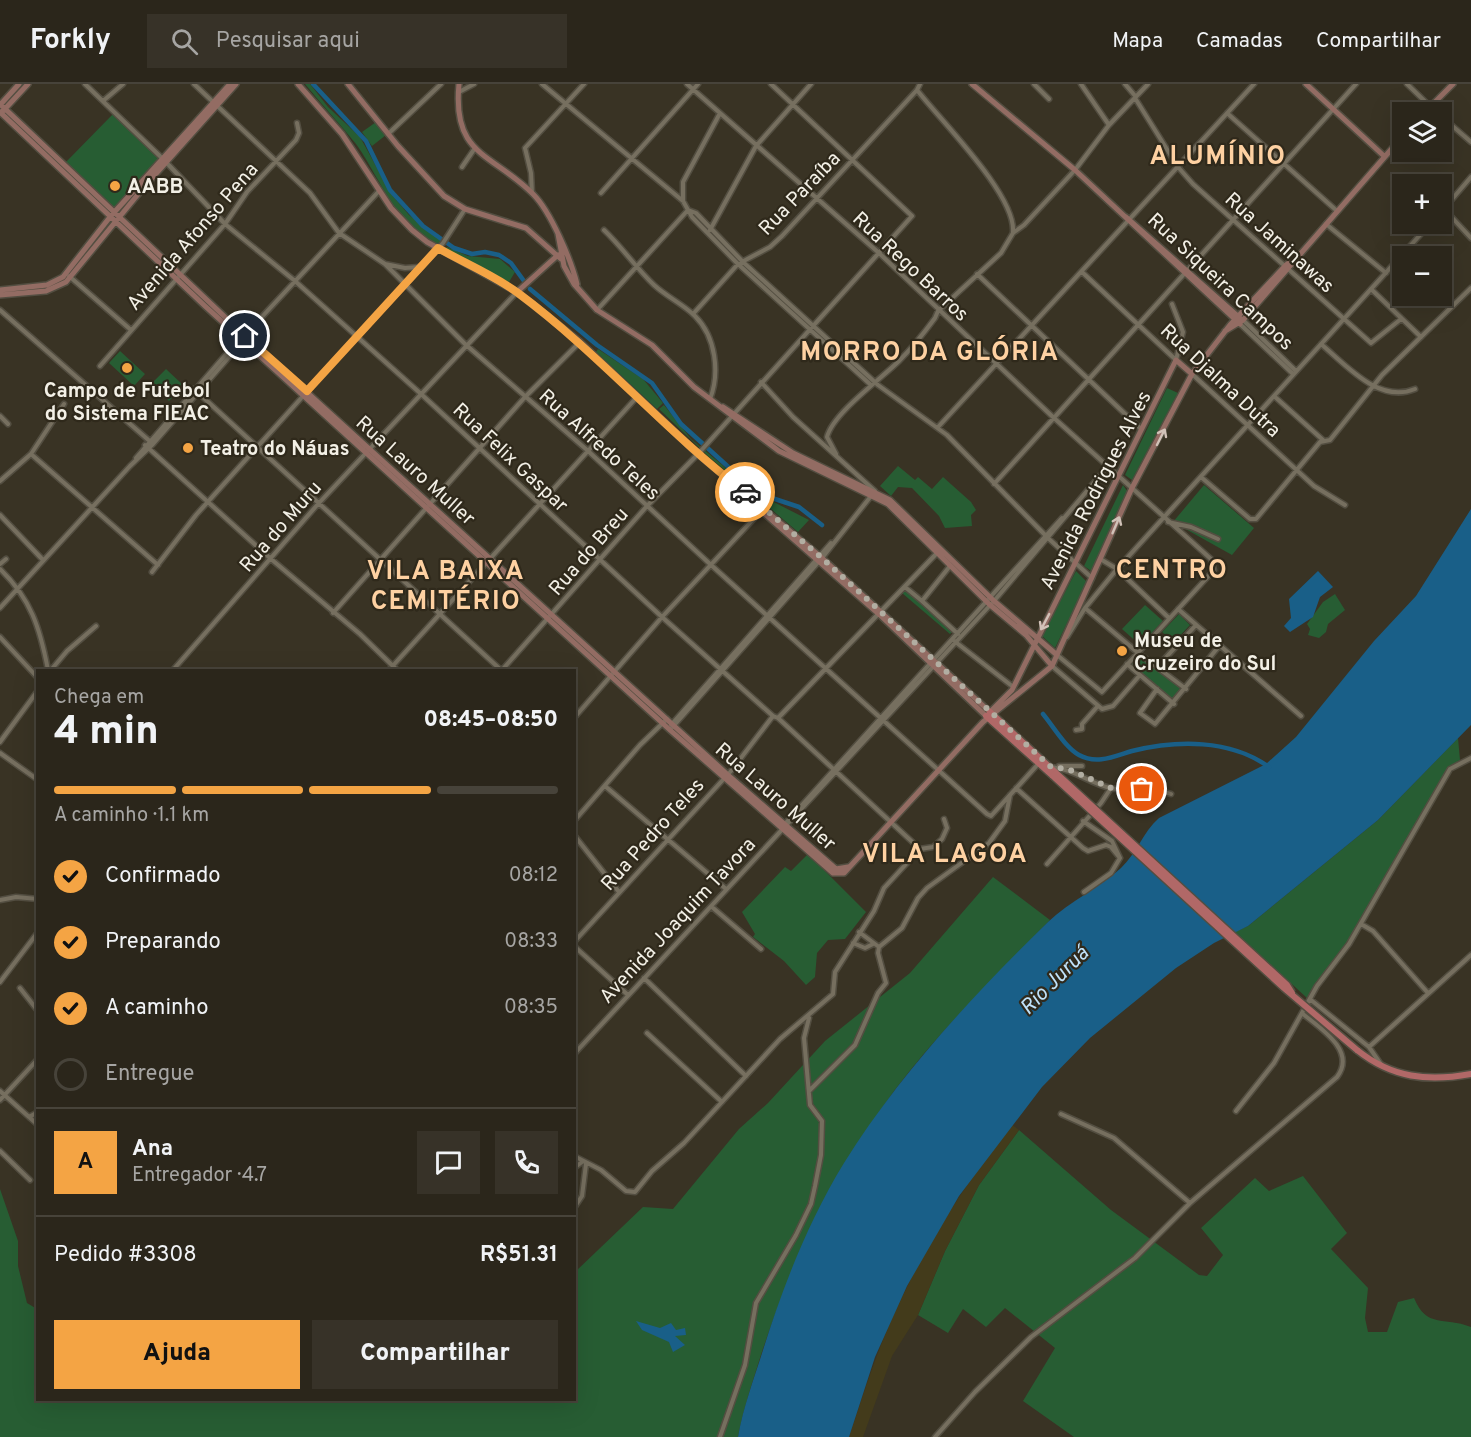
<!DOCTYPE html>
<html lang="pt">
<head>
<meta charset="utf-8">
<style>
  :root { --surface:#2b261b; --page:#373228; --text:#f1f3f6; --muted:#a6a5a3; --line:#47433a; --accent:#f4a444 }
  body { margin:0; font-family:Overpass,sans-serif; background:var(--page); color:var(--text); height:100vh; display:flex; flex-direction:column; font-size:22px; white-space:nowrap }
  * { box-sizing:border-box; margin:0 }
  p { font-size:20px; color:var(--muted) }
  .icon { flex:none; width:33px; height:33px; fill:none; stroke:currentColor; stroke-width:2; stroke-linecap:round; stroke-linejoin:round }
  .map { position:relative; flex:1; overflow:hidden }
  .drawer { position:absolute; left:36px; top:585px; width:540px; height:732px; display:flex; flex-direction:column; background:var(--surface); border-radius:0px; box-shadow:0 6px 24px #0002,0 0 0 2px var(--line) }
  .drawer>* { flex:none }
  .controls { position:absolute; left:1392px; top:18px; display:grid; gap:12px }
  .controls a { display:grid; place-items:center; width:60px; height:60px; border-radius:0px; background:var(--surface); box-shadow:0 6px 24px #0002,0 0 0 2px var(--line); font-size:30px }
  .pin { position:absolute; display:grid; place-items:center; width:51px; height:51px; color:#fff; margin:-26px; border:3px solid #fff; border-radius:50%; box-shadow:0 2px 6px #0007 }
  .courier { position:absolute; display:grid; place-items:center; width:60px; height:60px; margin:-30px; border:4px solid #f4a444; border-radius:50%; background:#fff; color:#222; box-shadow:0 2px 8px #0007 }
  .overview em { font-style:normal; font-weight:800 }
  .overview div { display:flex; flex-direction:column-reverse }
  .overview { display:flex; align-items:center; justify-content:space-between; height:102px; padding:0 18px }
  h1 { font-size:39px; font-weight:800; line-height:45px }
  .bar { display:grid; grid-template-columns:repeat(4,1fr); gap:9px 6px; align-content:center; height:72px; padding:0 18px }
  .bar i { height:8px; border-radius:4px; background:var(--line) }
  .bar .current { background:var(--accent) }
  .bar p { grid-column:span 4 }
  .line { display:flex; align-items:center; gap:15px; padding:0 18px; border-top:2px solid var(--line) }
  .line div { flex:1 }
  .round { display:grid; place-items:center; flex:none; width:63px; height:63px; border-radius:0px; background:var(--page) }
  ol { padding:0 18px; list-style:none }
  li { display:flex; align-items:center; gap:18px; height:66px }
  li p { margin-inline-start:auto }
  li .icon { padding:6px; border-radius:50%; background:var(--accent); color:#111; stroke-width:4 }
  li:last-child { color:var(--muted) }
  li i { width:33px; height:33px; border:3px solid var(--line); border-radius:50% }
  .primary-button { display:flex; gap:12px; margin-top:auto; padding:12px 18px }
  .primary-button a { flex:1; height:69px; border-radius:0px; background:var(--accent); color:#111; font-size:24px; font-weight:800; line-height:69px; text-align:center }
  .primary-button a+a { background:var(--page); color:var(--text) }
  header { display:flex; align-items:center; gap:36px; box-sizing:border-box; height:84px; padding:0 30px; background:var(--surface); border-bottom:2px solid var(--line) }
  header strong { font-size:28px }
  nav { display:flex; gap:33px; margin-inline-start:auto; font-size:21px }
  .search { width:420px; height:54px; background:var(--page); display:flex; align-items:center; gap:15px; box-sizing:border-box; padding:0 21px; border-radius:0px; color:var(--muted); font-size:22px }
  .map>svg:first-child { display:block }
</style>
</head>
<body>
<header>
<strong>Forkly</strong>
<div class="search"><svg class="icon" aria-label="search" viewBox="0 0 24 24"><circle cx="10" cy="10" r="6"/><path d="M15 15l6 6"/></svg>Pesquisar aqui</div>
<nav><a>Mapa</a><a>Camadas</a><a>Compartilhar</a></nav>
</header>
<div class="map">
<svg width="1471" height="1353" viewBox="0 0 1471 1353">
  <rect width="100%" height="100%" fill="#393324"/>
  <path fill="#275d33" d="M305,0H310L328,23L360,53L392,111L409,131L443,157L441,160C402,155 377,88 356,60C340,40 322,21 305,0Z
    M113,30L162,76L117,126L66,78Z
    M376,38L386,51L372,62L362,48Z
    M447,163L468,172L500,175L515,188L509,198L444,166Z
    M598,265L643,295L663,319L657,325L596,268Z
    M120,267L145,290L134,302L109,279Z
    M166,285L183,301L169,317L151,300Z
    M1167,304L1178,309L1132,396L1125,391Z
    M664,321L691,355L756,409L809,436L798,448L708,372L659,325Z
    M898,382L915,396L918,393L932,405L943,393L971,418L976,426L971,431L972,442L945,444L939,432L912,404L898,403L891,412L880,402Z
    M1123,401L1127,407L1091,487L1084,482Z
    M1204,401L1254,444L1232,471L1173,438Z
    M1076,487L1087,498L1055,564L1042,552Z
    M907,502L919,511L920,518L952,548L950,550L902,509Z
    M1335,510L1345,526L1328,540L1326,548L1319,554L1308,551L1310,545L1307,540L1323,518Z
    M1145,521L1163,537L1140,561L1122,545Z
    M1179,530L1190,541L1174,558L1162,548Z
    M1140,570L1182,605L1173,616L1131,581Z
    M1458,654L1460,676L1448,684L1347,858L1307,914L1235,848L1248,842L1378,736Z
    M808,770L866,828L845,855L828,856L817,869L815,893L806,901L784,877L753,853L755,850L742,828L785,783L791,787Z
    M993,793L1050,836C997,891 940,946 894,1007C834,1089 791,1178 760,1274C752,1300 743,1326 738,1353H0V1105L18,1157V1182L27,1219L37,1225L38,1316H574L575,1188L643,1123L673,1125L739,1045L768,1019L825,957L910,889Z
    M1019,1046L1111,1126L1199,1191L1207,1192L1223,1171L1201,1144L1255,1094L1269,1107L1303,1092L1347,1149L1331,1165L1368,1204L1365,1234L1368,1248H1387L1398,1218L1414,1214C1427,1245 1443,1232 1471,1243V1353H1074L1023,1317L1055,1264L1005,1224L986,1243L963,1225L948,1249L918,1231L945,1167L979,1101Z"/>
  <path fill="#433b1b" d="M1011,1040L1019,1046L979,1101L945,1167L918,1231L892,1272L863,1353H849C866,1302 882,1251 907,1203C935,1144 973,1092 1011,1040Z"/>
  <path fill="#195f88" d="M1471,425V641L1378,736L1248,842L1214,859L1176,884L1090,954L1042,1003L959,1112L907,1202L875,1273L849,1353H738C743,1323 754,1295 763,1266C783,1202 809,1136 844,1079C898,992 975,909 1048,838C1070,817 1099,804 1121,784C1137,769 1143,748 1159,734L1266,680L1296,653L1374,557L1416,512Z
    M1318,487L1333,503L1320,513L1313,533L1290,548L1284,542L1291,534L1289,515Z
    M636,1237L660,1244L671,1239L676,1246L685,1244L686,1251L675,1252L685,1261L673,1268L669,1258L642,1246Z"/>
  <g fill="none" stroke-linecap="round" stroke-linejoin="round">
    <path stroke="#195f88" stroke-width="4.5" d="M313,0L366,57L390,106L423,142L454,164L472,170L485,168L499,171L511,179L524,197
      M530,205L597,261L652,299L681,340L745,398L766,412L799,423L822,441
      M1043,630C1053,642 1065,663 1079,671C1097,681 1115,672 1132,667C1177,656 1230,655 1269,683"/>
    <g stroke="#534e41" stroke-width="7">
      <path id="street" d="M85,0L163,75L225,140L295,197L420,309L662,533L773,632L778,634L920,765
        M194,0L310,109L339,149L385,180L465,260L587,366L710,480L987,730L991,732L1040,678
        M542,0L683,117L692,133L738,180L871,301
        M687,0L879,169L1054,334L1211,475L1214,486L1102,608L1057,571
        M1034,0L1049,15
        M1081,0L1109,41
        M1125,0L1136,13
        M1407,0L1436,28
        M917,6C941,37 1016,111 1013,148
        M459,8L474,0
        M1135,14L1178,83L1193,100L1371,259L1401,235
        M103,17L123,0
        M1227,29L1337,127
        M1442,33L1471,58
        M388,50L441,0
        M462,83L475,64
        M532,109L531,89L525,64L584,0
        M601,109L698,0
        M683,117V98L719,31
        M1444,125L1471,154
        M688,126L696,129L743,178L878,301L947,351L1049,455L1092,494
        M1442,127L1471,93
        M1326,140L1386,189
        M604,146C622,163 636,184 654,201C667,213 683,220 695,232C716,253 720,289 710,315
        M710,146L756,62L811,0
        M385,180L405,184L419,183
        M1082,188L1176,276L1183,248L1172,220
        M977,190L1141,345
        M69,192L131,246
        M1371,205L1421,253
        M0,226L153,360
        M597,226L688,126
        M693,230L738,180L770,163L782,152L917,6L920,0
        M259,236L379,107
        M1243,236L1296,287
        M1240,240L1293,290
        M1321,260C1347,282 1379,320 1415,305
        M100,282L225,140L247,108L296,56L299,49L297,39
        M1192,290L1314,402L1345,421
        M194,305L501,586
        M307,307L443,159L465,125
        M1274,312L1323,356
        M0,332L8,340
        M938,343L1254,0
        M145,361L271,475L360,550L397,586
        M31,370L158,481
        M836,370L827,353C833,329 881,295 899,277C912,264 924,249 935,234L938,227L1001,169L1013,149L1024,141L1075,86L1109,41L1148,0
        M136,374L241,253
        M1201,393L1250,435H1256L1320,358L1330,356L1382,291L1471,204
        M0,397L31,370L64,320
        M994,400L1356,0
        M0,431L43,476
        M1168,438L1191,443L1218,455
        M1102,476L1117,485L1169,534
        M0,480L6,475
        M950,482L922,517L958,550
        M0,485C31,515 40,544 48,586
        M152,488L196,431L304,311
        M905,503L922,517
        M0,524L130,382L153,360L244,256
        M1085,524L1137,568L1186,605
        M1178,525L1301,632
        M333,529L525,313L580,258
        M0,553L38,594
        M1067,553L1085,524L1117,485L1430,140
        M953,556L1012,602
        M1127,580L1174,620
        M1052,582L1102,625L1113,622L1140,591
        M1158,582L1196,541
        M51,586L67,567L96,542
        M173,586L318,420L517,208
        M389,586L637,313
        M502,586L647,422L698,370L912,132L771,0
        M1157,605L1140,629L1155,640L1220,561
        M574,634L662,533L763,425
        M778,634L938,468
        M671,641L831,459
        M670,646L822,474L875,407L793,333L761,298
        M1076,646L1082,645V640L1097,623
        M0,658L36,609
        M0,669L38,696
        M1059,682H1082
        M1051,683C1074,685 1089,699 1110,704C1131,708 1151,702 1171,710
        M605,702L726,805
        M1016,704L1083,764L1088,767L1106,761L1111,763L1120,774
        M574,737L640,661L667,635
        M1083,737L1112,757L1120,774L1111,789L1084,808
        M783,742L1062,434
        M574,751L619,808
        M1047,780L1101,719L1111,704
        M0,816L16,813L38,815
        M712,823L761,865
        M1361,840L1373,847L1428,909
        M859,848L879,863
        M574,858L731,687L773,632
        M853,859L865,864L873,860
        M574,862L628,911
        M644,894L746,992
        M0,898L38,848
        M20,904L38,927
        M1311,916L1369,963L1382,982
        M647,949L722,1018
        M1369,963L1471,871
        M574,970L994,517L1108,382
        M0,1007L38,1041
        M809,1007L855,961L878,909L886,899L878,869L879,863L902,844L918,814L927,804L989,759L1005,737L1010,711
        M0,1016L38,975
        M1236,1027L1274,979L1317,902L1349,860L1450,685L1471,674
        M1061,1030L1114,1054L1190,1119
        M29,1033L38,1028
        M0,1067L30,1096
        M574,1072L601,1086L626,1107L635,1108L652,1087L684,1059L780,955L833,910L835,888L874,827L884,804L920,765L933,763L942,755L947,744L944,735
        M574,1084L582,1078
        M574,1124L582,1112L586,1080
        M720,1353L745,1281L756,1219L796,1151L811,1120L815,1102L821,1071L822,1037L810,1021L804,954L809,934
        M935,1353L975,1308L1031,1253L1135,1174L1190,1119L1337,993C1357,967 1320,944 1303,930"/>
    </g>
    <g stroke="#534e41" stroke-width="8">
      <path id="secondary" d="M298,0L342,50L391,124L412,146L427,158L517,208L580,258L698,370L822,474L990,628
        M348,0L398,62L444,112L465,125L526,144L561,175
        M459,0C452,72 492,69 533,110C551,128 571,176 577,200
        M972,0L1075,86L1240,240
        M1306,0L1384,72
        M0,20L245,252L728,691L836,785L848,783
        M0,21L19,0
        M3,27L28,0
        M0,28L205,222L670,646L833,789H844L983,638L1052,582L1132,404L1192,290L1230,241L1286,181L1298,172
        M1425,28L1453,0
        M1126,133L1240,234
        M558,150L564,182L574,200L597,226L652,261L694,303L779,367L888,420L989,520L1026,551L1052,582
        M0,206L47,201L63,193L110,133L230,0
        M517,208L558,171
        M0,211L46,207L66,198L144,103L236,0
        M1225,247L1243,236L1402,53
        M723,323L793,369L890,416L994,517L1057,571
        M732,401L880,531L986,632
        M989,629L1012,606L1176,276L1192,290"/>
    </g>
    <g stroke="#534e41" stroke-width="9">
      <path id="primary" d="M990,628L1056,689
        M986,632L1053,692
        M1357,966C1392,994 1428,998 1471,990"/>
    </g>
    <use href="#street" stroke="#766f5f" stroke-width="4"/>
    <use href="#secondary" stroke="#936c63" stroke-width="5"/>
    <use href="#primary" stroke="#b16867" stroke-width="6"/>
    <g stroke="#534e41" stroke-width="9" stroke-linecap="butt">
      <path id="primary-bridge" d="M1056,689L1287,901L1292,909
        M1053,692L1284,904L1357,966"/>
    </g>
    <use href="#primary-bridge" stroke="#b16867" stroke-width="6"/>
  </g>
  <defs><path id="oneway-shaft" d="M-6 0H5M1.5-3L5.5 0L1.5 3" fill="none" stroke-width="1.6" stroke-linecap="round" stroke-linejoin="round" transform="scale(1.5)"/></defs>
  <g stroke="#d1c2b8">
    <use href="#oneway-shaft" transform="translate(1161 353) rotate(-63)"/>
    <use href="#oneway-shaft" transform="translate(1116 441) rotate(-67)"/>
    <use href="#oneway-shaft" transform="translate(1045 538) rotate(118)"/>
  </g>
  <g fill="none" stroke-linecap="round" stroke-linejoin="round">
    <path stroke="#b2aea2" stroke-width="6" stroke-dasharray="0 10.8" d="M745,408L822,474L1051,683L1068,685L1111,704L1142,705"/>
    <path stroke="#f4a444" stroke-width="8" d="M245,252L307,307L438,164C464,179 494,191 518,209C599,269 665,347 745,408"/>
  </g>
  <g fill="#f4a444" stroke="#2f291b" stroke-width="2">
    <circle cx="115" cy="102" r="6"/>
    <circle cx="127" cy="284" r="6"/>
    <circle cx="188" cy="364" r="6"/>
    <circle cx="1122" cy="567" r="6"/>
  </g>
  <g text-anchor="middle" stroke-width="4.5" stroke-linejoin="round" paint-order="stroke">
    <g font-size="20" font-weight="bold" fill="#f3f0e6" stroke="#2f291b" text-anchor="start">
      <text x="127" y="109">AABB</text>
      <text x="127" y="313" text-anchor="middle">Campo de Futebol<tspan x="127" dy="23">do Sistema FIEAC</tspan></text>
      <text x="200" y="371">Teatro do Náuas</text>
      <text x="1134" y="563">Museu de<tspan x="1134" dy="23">Cruzeiro do Sul</tspan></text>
    </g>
    <g font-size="20" fill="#f3f0e6" stroke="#2f291b">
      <text transform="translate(799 109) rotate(-46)" y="7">Rua Paraíba</text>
      <text transform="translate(192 152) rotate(-49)" y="7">Avenida Afonso Pena</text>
      <text transform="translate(1280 158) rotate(42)" y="7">Rua Jaminawas</text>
      <text transform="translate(911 182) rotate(43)" y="7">Rua Rego Barros</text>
      <text transform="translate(1221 197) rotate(43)" y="7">Rua Siqueira Campos</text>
      <text transform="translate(1221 296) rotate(43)" y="7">Rua Djalma Dutra</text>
      <text transform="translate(600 360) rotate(42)" y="7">Rua Alfredo Teles</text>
      <text transform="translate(511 373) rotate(43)" y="7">Rua Felix Gaspar</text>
      <text transform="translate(416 386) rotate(42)" y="7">Rua Lauro Muller</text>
      <text transform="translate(1095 406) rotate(-63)" y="7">Avenida Rodrigues Alves</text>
      <text transform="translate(280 442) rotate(-49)" y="7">Rua do Muru</text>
      <text transform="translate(588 467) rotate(-49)" y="7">Rua do Breu</text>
      <text transform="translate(776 712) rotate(41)" y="7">Rua Lauro Muller</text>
      <text transform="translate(652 750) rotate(-48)" y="7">Rua Pedro Teles</text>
      <text transform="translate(677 836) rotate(-47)" y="7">Avenida Joaquim Tavora</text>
    </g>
    <g font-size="21" font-style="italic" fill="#c0e3fb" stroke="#2f291b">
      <text transform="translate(1054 896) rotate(-45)" y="7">Rio Juruá</text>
    </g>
    <g font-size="26" font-weight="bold" letter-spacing="1.5" fill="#fed1a2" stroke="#2f291b">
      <text x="1218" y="80">ALUMÍNIO</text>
      <text x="930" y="276">MORRO DA GLÓRIA</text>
      <text x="1172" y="494">CENTRO</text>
      <text x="446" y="495">VILA BAIXA<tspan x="446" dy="30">CEMITÉRIO</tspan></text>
      <text x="945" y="778">VILA LAGOA</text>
    </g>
  </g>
</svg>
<div class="controls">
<a><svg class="icon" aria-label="layers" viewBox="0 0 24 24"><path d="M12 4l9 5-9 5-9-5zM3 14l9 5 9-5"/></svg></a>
<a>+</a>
<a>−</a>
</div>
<div class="pin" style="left:1142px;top:705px;background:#ea580c"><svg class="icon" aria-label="bag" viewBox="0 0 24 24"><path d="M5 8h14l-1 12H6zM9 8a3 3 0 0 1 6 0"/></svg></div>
<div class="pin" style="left:245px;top:252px;background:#1f2937"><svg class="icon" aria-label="home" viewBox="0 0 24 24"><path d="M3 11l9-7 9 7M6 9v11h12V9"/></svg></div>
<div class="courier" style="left:745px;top:408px"><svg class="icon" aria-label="car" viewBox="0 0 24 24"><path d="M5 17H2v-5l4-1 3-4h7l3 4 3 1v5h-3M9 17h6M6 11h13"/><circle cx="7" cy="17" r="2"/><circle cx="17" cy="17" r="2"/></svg></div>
<section class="drawer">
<div class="overview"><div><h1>4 min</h1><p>Chega em</p></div><em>08:45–08:50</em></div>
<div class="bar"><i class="current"></i><i class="current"></i><i class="current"></i><i></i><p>A caminho · 1.1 km</p></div>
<ol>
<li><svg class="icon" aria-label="check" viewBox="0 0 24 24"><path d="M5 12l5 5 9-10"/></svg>Confirmado<p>08:12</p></li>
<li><svg class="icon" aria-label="check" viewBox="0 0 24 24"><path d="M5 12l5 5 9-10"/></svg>Preparando<p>08:33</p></li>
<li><svg class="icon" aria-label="check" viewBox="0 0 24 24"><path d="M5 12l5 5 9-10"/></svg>A caminho<p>08:35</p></li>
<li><i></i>Entregue</li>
</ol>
<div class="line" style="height:108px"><b class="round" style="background:var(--accent);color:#111">A</b><div><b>Ana</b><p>Entregador · 4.7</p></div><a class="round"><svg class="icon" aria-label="chat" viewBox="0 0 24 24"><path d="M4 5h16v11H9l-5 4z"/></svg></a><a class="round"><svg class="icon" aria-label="phone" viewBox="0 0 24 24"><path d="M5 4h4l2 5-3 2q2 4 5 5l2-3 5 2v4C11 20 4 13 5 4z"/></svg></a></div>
<div class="line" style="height:78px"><div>Pedido #3308</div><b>R$51.31</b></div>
<div class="primary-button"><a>Ajuda</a><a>Compartilhar</a></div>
</section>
</div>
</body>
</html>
